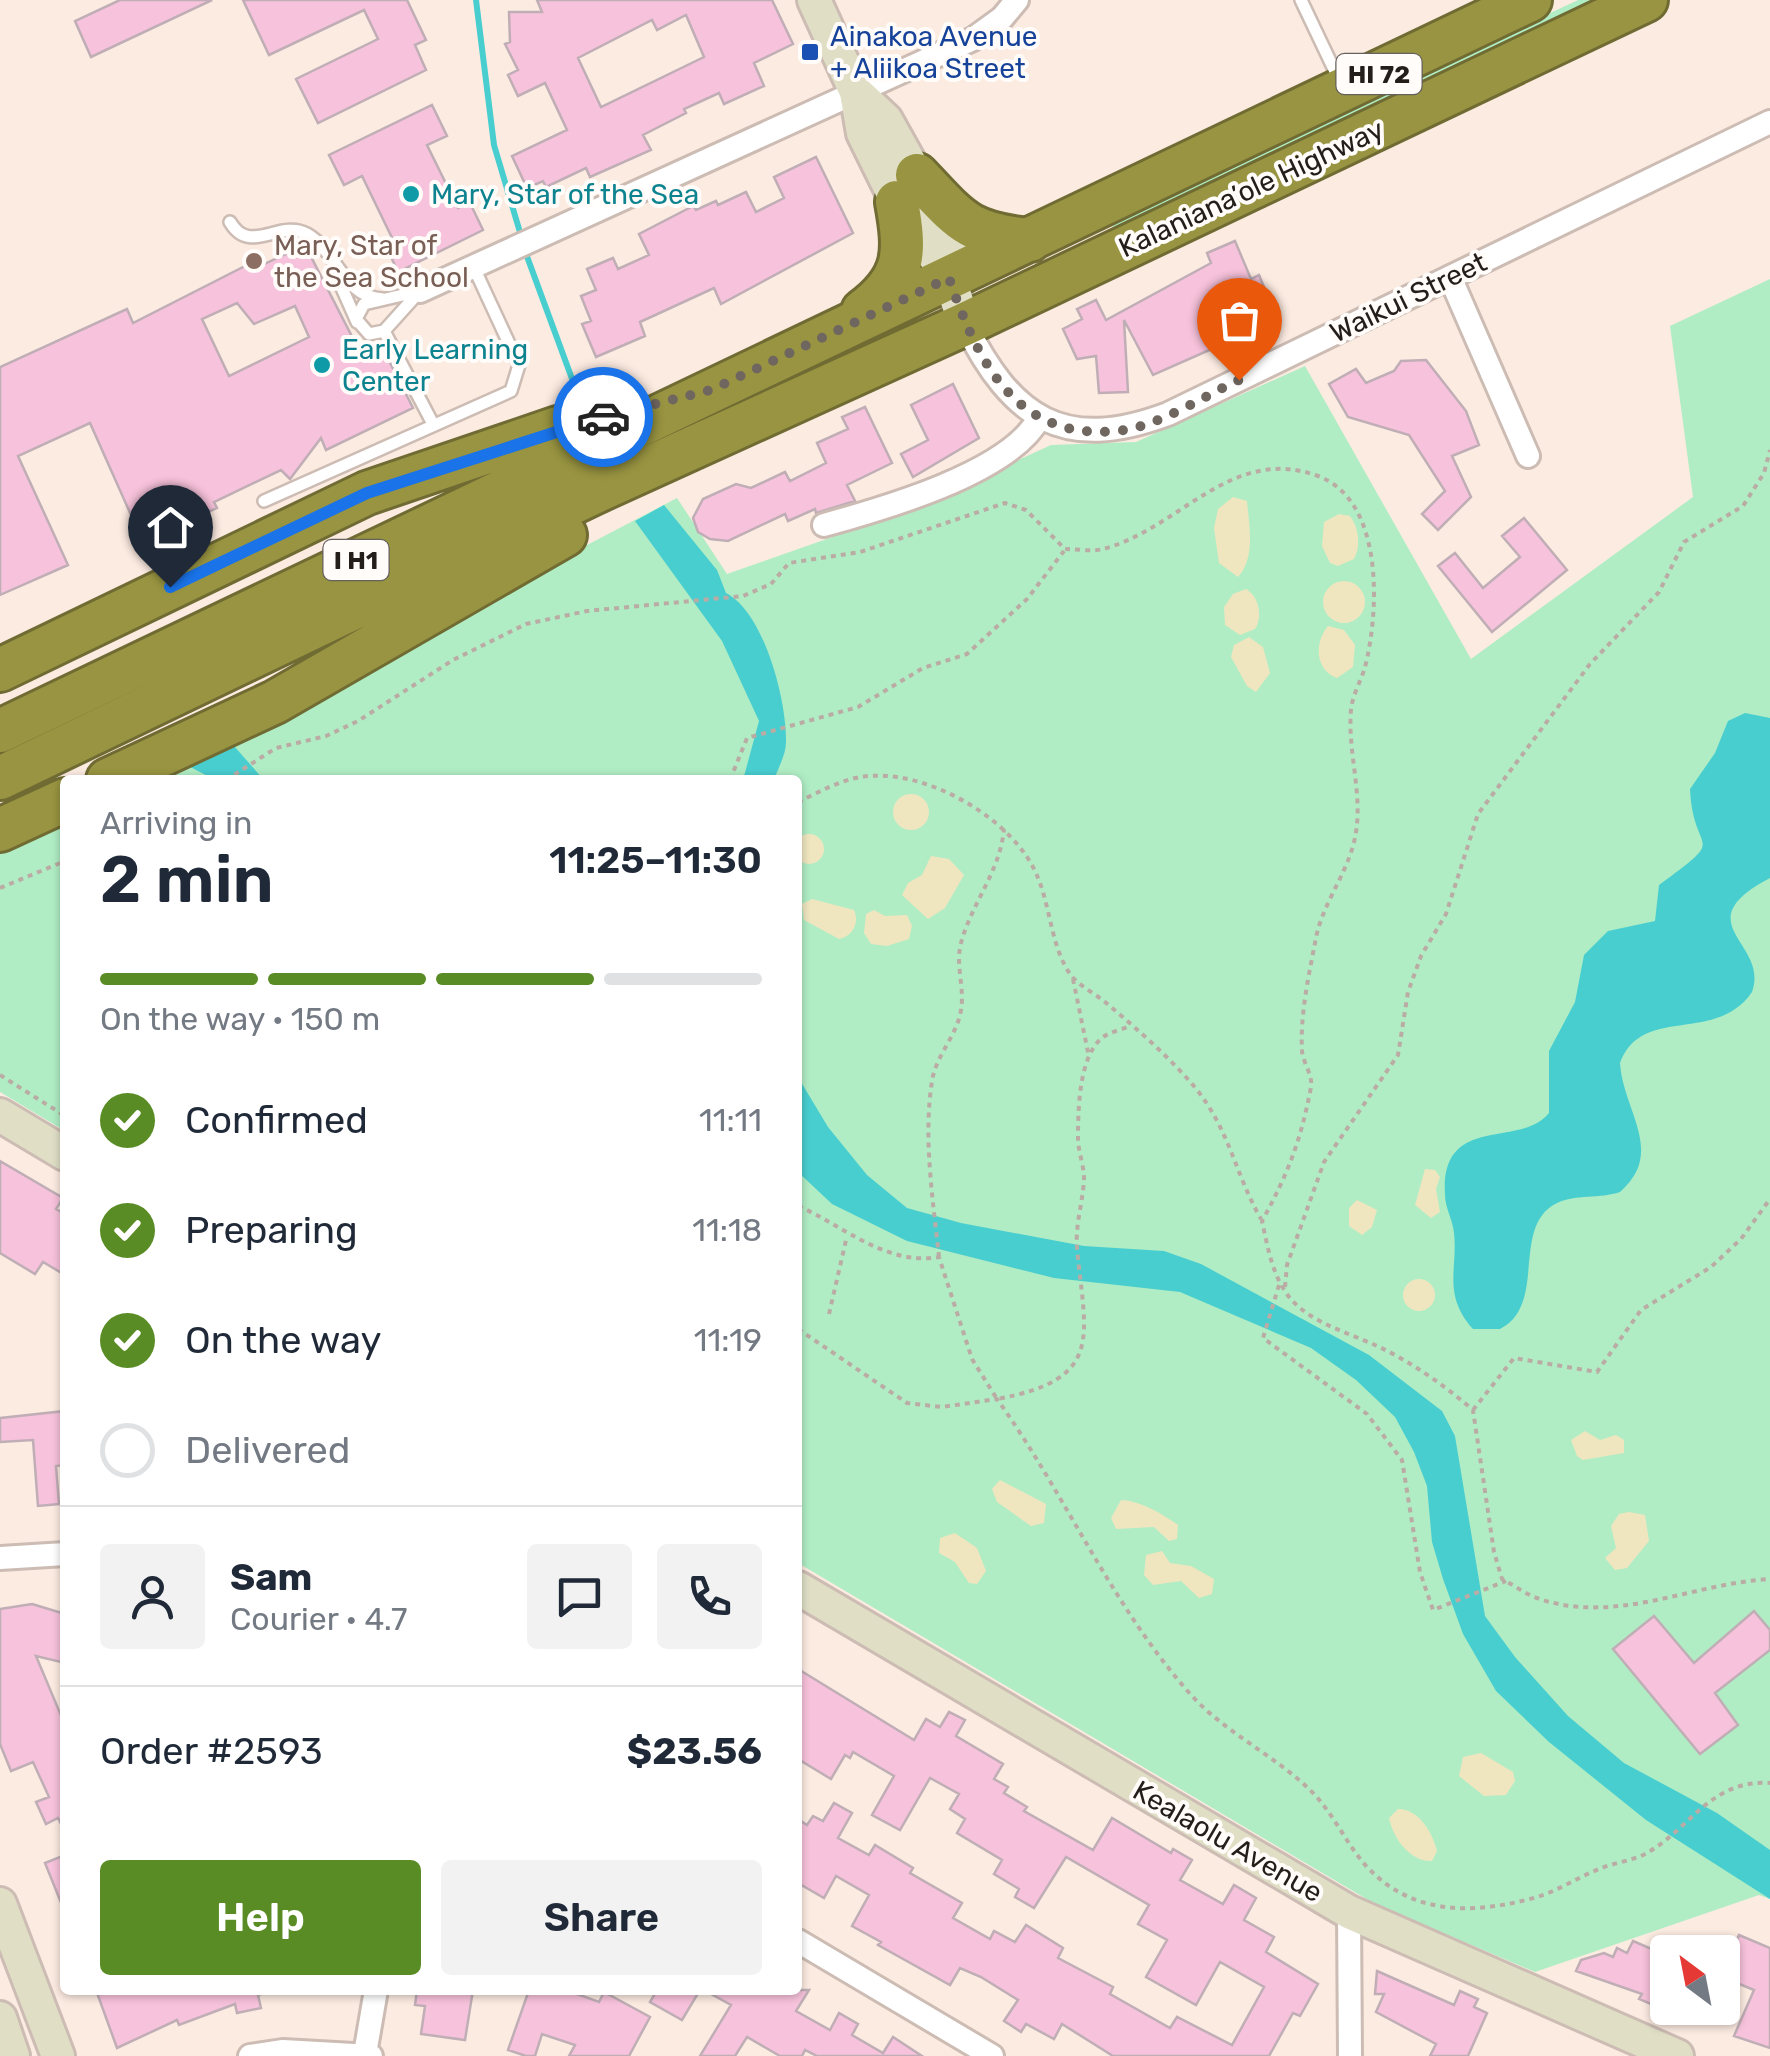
<!DOCTYPE html>
<html lang="en">
<head>
<meta charset="utf-8">
<style>
  :root { --surface:#fff; --page:#f2f2f3; --text:#1f2937; --muted:#747a83; --line:#e0e1e3; --accent:#598c24 }
  body { margin:0; font-family:Rubik,sans-serif; background:var(--page); color:var(--text); height:100vh; display:flex; flex-direction:column; font-size:38px; white-space:nowrap }
  * { box-sizing:border-box; margin:0 }
  p { font-size:32px; color:var(--muted) }
  .icon { flex:none; width:55px; height:55px; fill:none; stroke:currentColor; stroke-width:2; stroke-linecap:round; stroke-linejoin:round }
  .map { position:relative; flex:1; overflow:hidden }
  .side { position:absolute; left:60px; top:775px; width:742px; height:1220px; display:flex; flex-direction:column; background:var(--surface); border-radius:10px; box-shadow:0 2px 8px #0004 }
  .side>* { flex:none }
  .needle { width:65px; rotate:328deg }
  .controls { position:absolute; left:1650px; top:1935px; display:grid; gap:20px }
  .controls a { display:grid; place-items:center; width:90px; height:90px; border-radius:10px; background:var(--surface); box-shadow:0 2px 8px #0004; font-size:50px }
  .pin { position:absolute; display:grid; place-items:center; width:85px; height:85px; color:#fff; margin:-102px -42px; border-radius:50% 50% 50% 0; rotate:-45deg; box-shadow:0 0 10px #0007 }
  .pin .icon { rotate:45deg }
  .courier { position:absolute; display:grid; place-items:center; width:100px; height:100px; margin:-50px; border:8px solid #1a73e8; border-radius:50%; background:#fff; color:#222; box-shadow:0 2px 12px #0007 }
  .summary em { font-style:normal; font-weight:600 }
  .summary div { display:flex; flex-direction:column-reverse }
  .summary { display:flex; align-items:center; justify-content:space-between; height:170px; padding:0 40px }
  h1 { font-size:65px; font-weight:600; line-height:75px }
  .bar { display:grid; grid-template-columns:repeat(4,1fr); gap:15px 10px; align-content:center; height:120px; padding:0 40px }
  .bar i { height:12px; border-radius:8px; background:var(--line) }
  .bar .current { background:var(--accent) }
  .bar p { grid-column:span 4 }
  .line { display:flex; align-items:center; gap:25px; padding:0 40px; border-top:2px solid var(--line) }
  .line div { flex:1 }
  .round { display:grid; place-items:center; flex:none; width:105px; height:105px; border-radius:10px; background:var(--page) }
  ol { padding:0 40px; list-style:none }
  li { display:flex; align-items:center; gap:30px; height:110px }
  li p { margin-inline-start:auto }
  li .icon { padding:10px; border-radius:50%; background:var(--accent); color:#fff; stroke-width:4 }
  li:last-child { color:var(--muted) }
  li i { width:55px; height:55px; border:5px solid var(--line); border-radius:50% }
  .button { display:flex; gap:20px; margin-top:auto; padding:20px 40px }
  .button a { flex:1; height:115px; border-radius:10px; background:var(--accent); color:#fff; font-size:40px; font-weight:600; line-height:115px; text-align:center }
  .button a+a { background:var(--page); color:var(--text) }
  .map>svg:first-child { display:block }
</style>
</head>
<body>
<div class="map">
<svg width="1770" height="2056" viewBox="0 0 1770 2056">
  <rect width="100%" height="100%" fill="#fcebe1"/>
  <path fill="#b0edc4" d="M1578,0H1616L1130,224L1111,227L1154,199Z
    M1770,279V1899L1759,1895L1535,1972L1375,1904L798,1563V780H137L677,498L727,574L909,510L1051,445L1136,442L1305,366L1471,659L1693,497L1670,326Z
    M65,813V1131L0,1092V844Z"/>
  <path fill="#efe6c0" d="M1233,497L1247,501C1249,525 1256,557 1238,577L1219,563L1214,528L1218,509Z
    M1339,514L1350,516C1359,528 1361,546 1354,559L1338,566L1330,563L1322,546L1324,522Z
    M1323 602a21 21 0 1 1 42 0a21 21 0 1 1-42 0Z
    M1246,589C1259,596 1263,617 1255,629L1240,635L1225,625L1224,607L1233,594Z
    M1328,626L1344,630L1355,645L1353,667L1337,678C1315,670 1314,643 1328,626Z
    M1249,637L1263,647L1270,673L1256,692L1247,686L1231,657L1234,645Z
    M893 812a18 18 0 1 1 36 0a18 18 0 1 1-36 0Z
    M794 849a15 15 0 1 1 30 0a15 15 0 1 1-30 0Z
    M931,856L949,859L964,875L945,908L928,919L902,895L908,883L922,875Z
    M812,899L854,910C860,923 852,937 839,939L804,920L802,904Z
    M874,910L885,916L907,915L912,926L909,939L887,946L871,944L864,933L866,914Z
    M1425,1169L1435,1170L1440,1177L1436,1189L1440,1212L1431,1218L1415,1205Z
    M1357,1200L1377,1210L1372,1227L1362,1235L1349,1226V1208Z
    M1403 1295a16 16 0 1 1 32 0a16 16 0 1 1-32 0Z
    M1585,1431L1600,1440L1616,1435L1624,1440V1453L1583,1460L1577,1456L1571,1440Z
    M1000,1480L1046,1504L1044,1523L1031,1526L997,1502L992,1489Z
    M1121,1500C1141,1501 1161,1513 1178,1525L1177,1539L1169,1541L1154,1527L1116,1529L1111,1518Z
    M1629,1512L1645,1515L1649,1541L1627,1568L1615,1570L1605,1558L1616,1548L1611,1526L1619,1514Z
    M955,1533L977,1548L986,1571L977,1584L969,1583L955,1562L939,1553L940,1538Z
    M1162,1551L1170,1563L1191,1566L1214,1579L1212,1594L1199,1598L1181,1581L1153,1585L1144,1575L1146,1555Z
    M1481,1753L1513,1772L1515,1781L1506,1795L1484,1796L1459,1776L1463,1757Z
    M1398,1809C1419,1809 1432,1832 1437,1851L1432,1861C1410,1862 1393,1838 1389,1818Z"/>
  <path fill="#49ced0" d="M664,505L717,570L726,593C764,612 787,701 786,742C786,755 778,768 774,780H743L759,721L722,641L635,521Z
    M1745,713L1770,718V878C1683,924 1770,942 1752,992C1716,1045 1642,1004 1620,1063C1623,1111 1666,1152 1620,1192C1600,1199 1576,1194 1557,1203C1510,1226 1548,1305 1500,1329H1473C1442,1294 1458,1269 1454,1233C1453,1220 1445,1208 1445,1195C1440,1112 1521,1149 1549,1113V1051L1575,1002L1584,955L1608,931L1655,921L1659,885C1731,832 1693,858 1690,789L1715,753L1728,721Z
    M227,738L264,780H215L179,761Z
    M798,1077L828,1127L867,1175L907,1208L961,1223L1084,1246L1164,1251L1201,1264L1369,1355L1442,1411L1455,1436L1485,1616L1515,1657L1568,1716L1624,1763L1717,1813L1770,1850V1899L1646,1820L1549,1742L1496,1691L1463,1634L1443,1579L1432,1542L1427,1486L1414,1452L1395,1417L1356,1380L1311,1348L1180,1292L1054,1278L907,1241L832,1204L798,1172Z"/>
  <g fill="none" stroke-linecap="round" stroke-linejoin="round">
    <path stroke="#49ced0" stroke-width="6" d="M476,0L494,145L522,239
      M525,251L578,395"/>
  </g>
  <path fill="#f7c2db" stroke="#c0aeb6" stroke-width="2.5" fill-rule="evenodd" d="M120,0H212L91,57L75,21Z
    M243,0H407L426,40L415,45L426,70L318,123L296,79L378,39L364,10L269,55Z
    M537,0H772L793,44L754,63L764,86L724,104L719,93L684,109L686,113L643,135L651,150L590,177L586,168L546,187L543,181L527,188L512,156L567,130L545,83L518,96L508,75L518,70L505,44L510,42L509,12H542ZM686,15L704,57L601,107L578,58L652,20L657,30Z
    M432,105L447,136L427,145L458,208L470,203L483,230L398,272L386,246L394,242L362,176L344,185L329,155Z
    M816,157L853,233L721,304L714,288L640,322L645,336L596,357L582,324L591,321L581,296L596,290L587,269L613,258L618,269L649,255L639,234L693,206L696,210L716,201L718,205L746,192L756,212L784,198L774,177Z
    M1235,241L1251,279L1259,275L1274,311L1219,335L1223,344L1153,375L1124,320L1128,392L1099,393L1096,356L1077,359L1063,329L1082,319L1077,309L1096,300L1106,320L1211,263L1207,253Z
    M305,245L361,354L381,345L413,408L326,450L321,438L290,479L281,470L214,502L217,508L143,542L90,423L18,456L68,565L0,595V367L127,309L133,323L247,265L256,268ZM237,303L254,324L295,306L309,337L229,376L202,319Z
    M1426,360L1466,411L1479,445L1452,456L1471,497L1438,530L1422,514L1445,491L1409,435L1348,417L1329,384L1356,369L1366,383L1394,371L1401,361Z
    M953,384L979,438L913,477L901,454L928,440L911,405Z
    M865,407L892,463L847,485L855,501L816,513L815,509L788,521L785,514L728,541L710,539L698,532L693,518L703,499L736,484L751,488L785,472L790,481L826,463L817,443L848,429L842,417Z
    M1524,518L1567,570L1492,632L1438,566L1455,553L1483,588L1520,557L1502,536Z
    M0,1161L63,1198L56,1209L65,1214V1275L43,1262L35,1274L0,1253Z
    M65,1411V1465L56,1466L59,1504L38,1506L33,1440L0,1442V1418Z
    M32,1604L65,1614V1663L36,1656L65,1725V1832L58,1818L46,1824L36,1802L49,1797L33,1762L11,1771L0,1744V1609Z
    M1754,1611L1770,1630V1650L1715,1693L1738,1725L1700,1754L1613,1649L1654,1616L1694,1663Z
    M798,1669L914,1740L926,1719L940,1727L949,1712L965,1720L956,1736L1003,1764L994,1779L1008,1787L1004,1793L1027,1807L1024,1811L1093,1850L1112,1818L1171,1853L1173,1849L1192,1860L1180,1880L1223,1904L1234,1885L1256,1898L1244,1920L1274,1937L1266,1952L1318,1984L1300,2016L1293,2013L1269,2056H1113L1062,2024L1054,2039L1026,2024L1021,2032L1004,2021L1018,2000L981,1977L960,1968L950,1985L878,1945L881,1942L852,1926L869,1895L836,1876L824,1898L798,1883V1819L807,1825L813,1816L823,1821L834,1803L852,1813L838,1838L869,1855L875,1845L913,1868L910,1873L962,1903L953,1918L990,1939L994,1931L1015,1942L1026,1925L1063,1948L1058,1958L1113,1987L1110,1994L1170,2028L1177,2017L1232,2045L1264,1987L1220,1962L1196,2005L1146,1977L1167,1940L1138,1924L1149,1905L1066,1857L1034,1908L1015,1897L1019,1889L994,1874L1002,1860L957,1833L965,1819L950,1809L959,1794L930,1778L900,1830L872,1815L894,1776L853,1752L850,1758L845,1755L831,1779L798,1759Z
    M65,1855V1910H64L45,1863Z
    M1739,1935L1770,1948V2048L1734,2036L1754,1990L1722,1977V1958L1728,1960Z
    M1633,1941L1668,1956V2005L1661,2002L1658,2007L1639,1999L1642,1994L1576,1971L1581,1960L1604,1953L1613,1957L1617,1948L1627,1953Z
    M1377,1971L1454,2005L1460,1991L1478,1999L1474,2007L1487,2013L1468,2056H1430L1436,2044L1376,2012L1384,1994H1375Z
    M96,1990H267V1992L258,1995L261,2008L237,2013L235,2004L179,2025L177,2020L117,2048Z
    M417,1990H473L465,2040L421,2034L425,2006L415,2005Z
    M529,1990H566L599,2002L604,1992L650,2017L629,2056H569L575,2045L542,2034L535,2056H526L508,2050Z
    M657,1990H700L682,2020L650,2002Z
    M704,1990H809L796,2011L830,2030L839,2013L858,2024L852,2035L883,2053L893,2037L922,2056H817L805,2050L802,2056H780L747,2037L735,2056H700L731,2005Z"/>
  <g fill="none" stroke-linecap="round" stroke-linejoin="round">
    <g stroke="#ccbcb3" stroke-width="16">
      <path id="lane" d="M1301,0L1340,82
        M230,222C250,256 279,219 307,234C337,251 343,297 383,299
        M334,270L357,322
        M420,291L384,331L369,334L356,319L364,304Z
        M384,331L433,424
        M264,501L511,391L519,365L475,270"/>
    </g>
    <g stroke="#ccbcb3" stroke-width="28">
      <path id="street" d="M1450,277L1528,456
        M420,291L973,39L1002,18L1017,0
        M965,324C1012,419 1064,453 1168,414L1770,122
        M824,525C882,509 1010,473 1039,418
        M0,1558L65,1554
        M1349,1912L1350,2056
        M798,1941L992,2056
        M365,2054L376,1990
        M250,2056L283,2051L371,2056"/>
    </g>
    <g stroke="#ccbcb3" stroke-width="38">
      <path id="secondary" d="M814,0L856,92L863,133L897,202L949,278L965,324
        M856,92L886,120L953,240L949,278
        M0,1115L65,1154
        M798,1588L1349,1912L1677,2056
        M0,1904L58,2056
        M0,2018L13,2056"/>
    </g>
    <g stroke="#6f6b33" stroke-width="48">
      <path id="highway" d="M917,175C960,220 966,234 1030,240
        M863,311C907,278 906,252 897,202
        M0,670L367,493L558,428L624,411
        M0,731L1530,0
        M0,778L595,492L965,324L1646,0
        M108,780L275,702L565,535
        M0,830L65,800"/>
    </g>
    <path stroke="#baaca4" stroke-width="4" stroke-dasharray="5 5" stroke-linecap="butt" d="M226,780L276,748L326,736L358,721L453,660L526,624L587,611L743,596L771,584L789,563L860,552L1005,503L1026,510L1065,549C1077,549 1092,552 1103,549C1180,529 1231,444 1318,476C1385,501 1379,613 1365,667C1361,681 1352,696 1351,710C1347,756 1366,800 1353,846C1344,878 1322,906 1316,938C1309,974 1300,1014 1302,1051C1303,1063 1313,1075 1311,1087C1301,1140 1288,1174 1262,1221C1267,1244 1271,1268 1283,1288C1301,1320 1344,1331 1375,1345C1410,1361 1444,1385 1473,1410L1494,1552L1502,1579C1514,1585 1525,1594 1537,1598C1615,1626 1693,1583 1770,1579
      M730,780L747,738L858,707L923,668L967,654L1027,599L1064,551
      M798,802C817,793 840,780 861,777C921,767 1005,814 1033,867C1051,901 1049,943 1070,974C1078,985 1094,993 1105,1002C1136,1028 1167,1055 1193,1085C1230,1129 1234,1172 1261,1219
      M0,888L65,861
      M1073,979L1089,1057
      M0,1075L65,1116
      M798,1206C843,1225 885,1266 939,1257L972,1359L997,1399C1106,1379 1085,1336 1077,1248C1075,1225 1083,1202 1084,1179C1084,1166 1079,1154 1078,1141C1078,1114 1078,1057 1102,1038C1109,1032 1121,1030 1130,1026
      M939,1257C933,1200 923,1138 932,1081C936,1055 957,1036 961,1010C965,987 955,965 961,943C972,902 1000,872 1004,829
      M1279,1285L1263,1338L1367,1414L1402,1460L1420,1572L1433,1610L1506,1581
      M1285,1287L1287,1265L1324,1162L1398,1055L1408,992L1421,956L1446,914L1478,814L1590,664L1659,592L1684,542L1743,506L1764,473L1770,450
      M829,1314L847,1236
      M798,1329L907,1403L942,1407L997,1399C1066,1495 1112,1607 1192,1696C1226,1733 1274,1755 1310,1790C1334,1813 1346,1845 1369,1869C1414,1915 1472,1914 1530,1899C1555,1893 1576,1878 1599,1869C1613,1863 1630,1861 1643,1855C1690,1831 1709,1779 1770,1783
      M1473,1410L1514,1358L1597,1372L1641,1310L1711,1267L1741,1239L1770,1199"/>
    <use href="#lane" stroke="#fff" stroke-width="11"/>
    <use href="#street" stroke="#fff" stroke-width="22"/>
    <use href="#secondary" stroke="#e0dfc6" stroke-width="32"/>
    <use href="#highway" stroke="#989441" stroke-width="42"/>
  </g>
  <g fill="none" stroke-linecap="round" stroke-linejoin="round">
    <path stroke="#706660" stroke-width="10" stroke-dasharray="0 18" d="M603,417L711,390L949,278C977,360 1015,441 1117,431C1158,427 1202,397 1239,380"/>
    <path stroke="#1a73e8" stroke-width="12" d="M170,587L367,493L603,417"/>
  </g>
  <rect fill="#1a4fb4" stroke="#fffcfa" stroke-width="4" x="800" y="42" width="20" height="20" rx="5"/>
  <g fill="#0f9aa8" stroke="#fffcfa" stroke-width="4">
    <circle cx="411" cy="194" r="10"/>
    <circle cx="322" cy="365" r="10"/>
  </g>
  <circle fill="#8d6e63" stroke="#fffcfa" stroke-width="4" cx="254" cy="261" r="10"/>
  <g text-anchor="middle" stroke-width="8" stroke-linejoin="round" paint-order="stroke">
    <g fill="#fffcfa" stroke="#66615d" stroke-width="2.5">
      <rect x="1336.5" y="54" width="85" height="40" rx="8"/>
      <rect x="323.5" y="540" width="65" height="40" rx="8"/>
    </g>
    <g font-size="25" font-weight="bold" fill="#241e1a">
      <text x="1379" y="83">HI 72</text>
      <text x="356" y="569">I H1</text>
    </g>
    <g font-size="28" fill="#164399" stroke="#fffcfa" text-anchor="start">
      <text x="830" y="46">Ainakoa Avenue<tspan x="830" dy="32">+ Aliikoa Street</tspan></text>
    </g>
    <g font-size="28" fill="#241e1a" stroke="#fffcfa">
      <text transform="translate(1251 188) rotate(-25)" y="10">Kalaniana’ole Highway</text>
      <text transform="translate(1408 297) rotate(-26)" y="10">Waikui Street</text>
      <text transform="translate(1228 1841) rotate(30)" y="10">Kealaolu Avenue</text>
    </g>
    <g font-size="28" fill="#0d838f" stroke="#fffcfa" text-anchor="start">
      <text x="431" y="204">Mary, Star of the Sea</text>
      <text x="342" y="359">Early Learning<tspan x="342" dy="32">Center</tspan></text>
    </g>
    <g font-size="28" fill="#785e54" stroke="#fffcfa" text-anchor="start">
      <text x="274" y="255">Mary, Star of<tspan x="274" dy="32">the Sea School</tspan></text>
    </g>
  </g>
</svg>
<div class="controls">
<a><svg class="needle" viewBox="-14 -14 28 28"><path d="M0-13l5 13h-10z" fill="#e53935"/><path d="M0 13l5-13h-10z" fill="#747a83"/></svg></a>
</div>
<div class="pin" style="left:1239px;top:380px;background:#ea580c"><svg class="icon" aria-label="bag" viewBox="0 0 24 24"><path d="M5 8h14l-1 12H6zM9 8a3 3 0 0 1 6 0"/></svg></div>
<div class="pin" style="left:170px;top:587px;background:#1f2937"><svg class="icon" aria-label="home" viewBox="0 0 24 24"><path d="M3 11l9-7 9 7M6 9v11h12V9"/></svg></div>
<div class="courier" style="left:603px;top:417px"><svg class="icon" aria-label="car" viewBox="0 0 24 24"><path d="M5 17H2v-5l4-1 3-4h7l3 4 3 1v5h-3M9 17h6M6 11h13"/><circle cx="7" cy="17" r="2"/><circle cx="17" cy="17" r="2"/></svg></div>
<section class="side">
<div class="summary"><div><h1>2 min</h1><p>Arriving in</p></div><em>11:25–11:30</em></div>
<div class="bar"><i class="current"></i><i class="current"></i><i class="current"></i><i></i><p>On the way · 150 m</p></div>
<ol>
<li><svg class="icon" aria-label="check" viewBox="0 0 24 24"><path d="M5 12l5 5 9-10"/></svg>Confirmed<p>11:11</p></li>
<li><svg class="icon" aria-label="check" viewBox="0 0 24 24"><path d="M5 12l5 5 9-10"/></svg>Preparing<p>11:18</p></li>
<li><svg class="icon" aria-label="check" viewBox="0 0 24 24"><path d="M5 12l5 5 9-10"/></svg>On the way<p>11:19</p></li>
<li><i></i>Delivered</li>
</ol>
<div class="line" style="height:180px"><a class="round"><svg class="icon" aria-label="person" viewBox="0 0 24 24"><circle cx="12" cy="8" r="4"/><path d="M4 21q1-7 8-7t8 7"/></svg></a><div><b>Sam</b><p>Courier · 4.7</p></div><a class="round"><svg class="icon" aria-label="chat" viewBox="0 0 24 24"><path d="M4 5h16v11H9l-5 4z"/></svg></a><a class="round"><svg class="icon" aria-label="phone" viewBox="0 0 24 24"><path d="M5 4h4l2 5-3 2q2 4 5 5l2-3 5 2v4C11 20 4 13 5 4z"/></svg></a></div>
<div class="line" style="height:130px"><div>Order #2593</div><b>$23.56</b></div>
<div class="button"><a>Help</a><a>Share</a></div>
</section>
</div>
</body>
</html>
